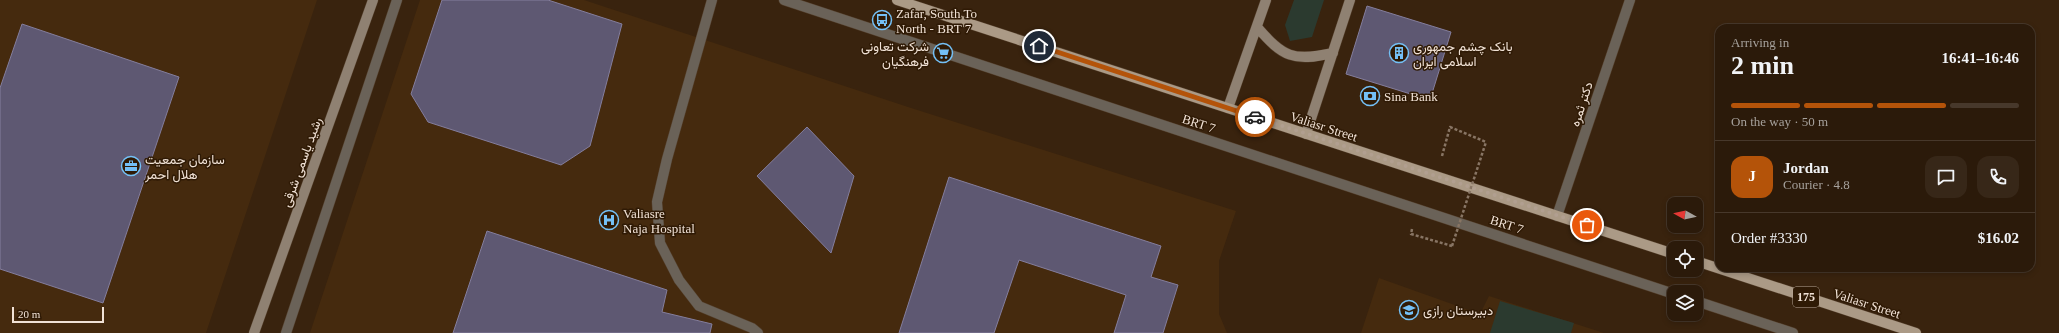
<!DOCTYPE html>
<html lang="en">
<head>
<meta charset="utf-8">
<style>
  :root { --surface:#2b1a0a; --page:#372718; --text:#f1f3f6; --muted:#a6a19c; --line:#47382b; --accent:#b45309 }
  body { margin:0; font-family:"Times New Roman",Vazirmatn,serif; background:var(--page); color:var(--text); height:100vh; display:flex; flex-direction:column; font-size:15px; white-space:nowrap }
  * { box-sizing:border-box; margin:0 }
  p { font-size:13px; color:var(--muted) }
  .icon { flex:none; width:22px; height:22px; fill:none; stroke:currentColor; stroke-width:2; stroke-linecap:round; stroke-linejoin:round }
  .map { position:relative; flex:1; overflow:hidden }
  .side { position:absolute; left:1715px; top:24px; width:320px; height:248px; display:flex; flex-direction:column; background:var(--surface); border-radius:12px; box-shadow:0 2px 6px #0003,0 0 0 1px var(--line) }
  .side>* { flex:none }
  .needle { width:26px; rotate:278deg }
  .controls { position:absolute; left:1667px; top:197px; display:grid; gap:8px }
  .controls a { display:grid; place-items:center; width:36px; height:36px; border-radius:8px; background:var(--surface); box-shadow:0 2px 6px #0003,0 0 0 1px var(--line); font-size:20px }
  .scale { position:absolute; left:12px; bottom:10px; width:92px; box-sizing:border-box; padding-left:4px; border:2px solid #f1e2d6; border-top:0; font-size:11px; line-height:14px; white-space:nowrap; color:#f1e2d6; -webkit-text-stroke:3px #2f1a05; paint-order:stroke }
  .pin { position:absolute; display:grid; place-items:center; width:34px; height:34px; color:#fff; margin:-17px; border:2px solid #fff; border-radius:50%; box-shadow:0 1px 4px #0007 }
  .courier { position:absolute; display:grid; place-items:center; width:40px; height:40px; margin:-20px; border:3px solid #b45309; border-radius:50%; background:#fff; color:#222; box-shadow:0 1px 5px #0007 }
  .summary em { font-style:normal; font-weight:800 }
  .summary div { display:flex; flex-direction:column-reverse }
  .summary { display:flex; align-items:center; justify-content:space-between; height:68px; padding:0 16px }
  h1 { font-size:26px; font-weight:800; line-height:30px }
  .bar { display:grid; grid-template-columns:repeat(4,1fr); gap:6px 4px; align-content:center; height:48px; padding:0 16px }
  .bar i { height:5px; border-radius:3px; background:var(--line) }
  .bar .active { background:var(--accent) }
  .bar p { grid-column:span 4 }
  .line { display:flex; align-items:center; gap:10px; padding:0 16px; border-top:1px solid var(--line) }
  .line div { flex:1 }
  .round { display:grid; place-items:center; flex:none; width:42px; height:42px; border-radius:12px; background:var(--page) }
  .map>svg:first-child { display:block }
</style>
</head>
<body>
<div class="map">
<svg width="2059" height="333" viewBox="0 0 2059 333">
  <rect width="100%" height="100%" fill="#39230e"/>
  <path fill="#452a0e" d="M0,0H317L206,333H0Z
    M420,0H584L908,107L1236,211L1219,261V314L1227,333H310Z
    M1379,278L1480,314L1489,296L1604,333H1361Z"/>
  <path fill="#2b3a2f" d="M1294,0H1324L1312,37L1290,41L1285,25Z
    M1500,301L1574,323L1571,333H1490Z"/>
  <path fill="#5e5872" stroke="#847e9d" d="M442,0H548L622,24L590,146L561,165L428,122L411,94Z
    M1367,6L1451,32L1430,100L1346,74Z
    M22,24L179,77L103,303L0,269V88Z
    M807,127L854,176L831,253L757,176Z
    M949,177L1161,246L1151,277L1178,285L1163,333H1114L1126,295L1019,260L994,333H899Z
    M487,231L667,290L662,312L712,324L710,333H453Z"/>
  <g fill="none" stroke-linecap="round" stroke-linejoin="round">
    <g stroke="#533e2a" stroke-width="11">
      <path id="lane" d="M712,0L667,159L657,202L660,243L679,280L699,306L752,328L758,333
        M784,0L1674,294
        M1696,301L1793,333
        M286,333L397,0"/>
    </g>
    <g stroke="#533e2a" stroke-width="11">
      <path id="street" d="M1557,216L1630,0"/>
    </g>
    <g stroke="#533e2a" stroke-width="11">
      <path id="secondary" d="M1257,27C1283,57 1293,62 1333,53
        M1228,108L1266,0
        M1306,134L1350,0
        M254,333L373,0"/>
    </g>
    <g stroke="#533e2a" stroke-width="11">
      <path id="primary" d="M897,0L1674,254
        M1696,261L1916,333"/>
    </g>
    <path stroke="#887564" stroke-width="2.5" stroke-dasharray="3 2" stroke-linecap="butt" d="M1442,156L1450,127L1486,142
      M1412,229L1411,234L1452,246"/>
    <use href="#lane" stroke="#6a6258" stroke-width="10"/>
    <use href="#street" stroke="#6a6258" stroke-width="10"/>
    <use href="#secondary" stroke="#8f8172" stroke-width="10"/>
    <use href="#primary" stroke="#ab9a86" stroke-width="10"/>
    <path stroke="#887564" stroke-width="2.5" stroke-dasharray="3 2" stroke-linecap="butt" d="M1452,246L1486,142"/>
  </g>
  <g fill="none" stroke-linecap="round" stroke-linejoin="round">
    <path stroke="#b19f90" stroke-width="4" stroke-dasharray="0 7.2" d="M1255,117L1587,225"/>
    <path stroke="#b45309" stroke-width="5" d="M1039,46L1255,117"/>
  </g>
  <defs>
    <g id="bus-ring" transform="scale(1)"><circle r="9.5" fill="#2f1a05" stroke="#74c0f6" stroke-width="1.5"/><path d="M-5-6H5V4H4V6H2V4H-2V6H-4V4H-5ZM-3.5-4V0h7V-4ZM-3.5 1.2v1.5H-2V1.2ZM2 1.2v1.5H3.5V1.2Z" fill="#74c0f6"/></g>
    <g id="supermarket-ring" transform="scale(1)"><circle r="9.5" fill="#2f1a05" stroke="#74c0f6" stroke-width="1.5"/><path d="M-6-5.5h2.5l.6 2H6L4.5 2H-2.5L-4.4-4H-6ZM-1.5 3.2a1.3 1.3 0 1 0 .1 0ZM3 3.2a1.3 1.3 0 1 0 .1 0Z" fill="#74c0f6"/></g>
    <g id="building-ring" transform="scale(1)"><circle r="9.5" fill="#2f1a05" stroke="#74c0f6" stroke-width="1.5"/><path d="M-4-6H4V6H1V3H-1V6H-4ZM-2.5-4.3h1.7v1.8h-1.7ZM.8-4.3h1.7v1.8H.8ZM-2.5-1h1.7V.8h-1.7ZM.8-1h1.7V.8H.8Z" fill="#74c0f6"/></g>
    <g id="bank-ring" transform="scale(1)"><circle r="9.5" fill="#2f1a05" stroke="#74c0f6" stroke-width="1.5"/><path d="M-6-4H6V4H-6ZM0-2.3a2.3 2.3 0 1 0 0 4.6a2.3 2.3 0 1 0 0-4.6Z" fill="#74c0f6"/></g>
    <g id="office-ring" transform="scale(1)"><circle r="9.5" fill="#2f1a05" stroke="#74c0f6" stroke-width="1.5"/><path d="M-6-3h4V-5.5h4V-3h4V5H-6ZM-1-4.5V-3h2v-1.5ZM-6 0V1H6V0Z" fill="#74c0f6"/></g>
    <g id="hospital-ring" transform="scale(1)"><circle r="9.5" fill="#2f1a05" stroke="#74c0f6" stroke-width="1.5"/><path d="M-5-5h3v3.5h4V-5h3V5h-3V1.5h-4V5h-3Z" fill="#74c0f6"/></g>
    <g id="school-ring" transform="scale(1)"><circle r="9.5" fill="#2f1a05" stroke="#74c0f6" stroke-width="1.5"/><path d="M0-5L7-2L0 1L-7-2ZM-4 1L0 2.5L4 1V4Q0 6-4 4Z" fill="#74c0f6"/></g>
  </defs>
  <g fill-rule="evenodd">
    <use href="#bus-ring" x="882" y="20"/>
    <use href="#supermarket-ring" x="943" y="53"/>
    <use href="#building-ring" x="1399" y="53"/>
    <use href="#bank-ring" x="1370" y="96"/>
    <use href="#office-ring" x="131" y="166"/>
    <use href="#hospital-ring" x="609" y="220"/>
    <use href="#school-ring" x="1409" y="310"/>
  </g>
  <g text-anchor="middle" stroke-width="3" stroke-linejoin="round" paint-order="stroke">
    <rect fill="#2f1a05" stroke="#b7a697" stroke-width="1" x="1793" y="287" width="26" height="20" rx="3"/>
    <g font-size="12" font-weight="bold" fill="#f1e2d6">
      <text x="1806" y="301">175</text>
    </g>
    <g font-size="13" fill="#f1e2d6" stroke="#2f1a05" text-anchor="start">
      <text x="896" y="18">Zafar, South To<tspan x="896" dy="15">North - BRT 7</tspan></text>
      <text x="929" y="51" text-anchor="end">شرکت تعاونی<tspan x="929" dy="15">فرهنگیان</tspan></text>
      <text x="1413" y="51">بانک چشم جمهوری<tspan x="1413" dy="15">اسلامی ایران</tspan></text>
      <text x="1384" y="101">Sina Bank</text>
      <text x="145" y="164">سازمان جمعیت<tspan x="145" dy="15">هلال احمر</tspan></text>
      <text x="623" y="218">Valiasre<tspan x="623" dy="15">Naja Hospital</tspan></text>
      <text x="1423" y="315">دبیرستان رازی</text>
    </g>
    <g font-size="13" fill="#f1e2d6" stroke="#2f1a05">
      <text transform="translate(1581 104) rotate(-72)" y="5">دکتر ثمره</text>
      <text transform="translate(1199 123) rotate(18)" y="5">BRT 7</text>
      <text transform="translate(1324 126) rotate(18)" y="5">Valiasr Street</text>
      <text transform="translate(301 162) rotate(-70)" y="5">رشید یاسمی شرقی</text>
      <text transform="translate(1507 224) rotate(18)" y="5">BRT 7</text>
      <text transform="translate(1867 303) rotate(18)" y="5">Valiasr Street</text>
    </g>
  </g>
</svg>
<div class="controls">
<a><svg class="needle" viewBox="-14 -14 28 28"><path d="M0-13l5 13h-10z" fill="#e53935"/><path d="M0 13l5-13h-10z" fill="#a6a19c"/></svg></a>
<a><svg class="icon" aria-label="locate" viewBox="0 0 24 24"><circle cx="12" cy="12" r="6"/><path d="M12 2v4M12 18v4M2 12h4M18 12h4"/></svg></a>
<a><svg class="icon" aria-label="layers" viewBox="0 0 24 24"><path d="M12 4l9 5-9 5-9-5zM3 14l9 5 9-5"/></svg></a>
</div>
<div class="scale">20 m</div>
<div class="pin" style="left:1587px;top:225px;background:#ea580c"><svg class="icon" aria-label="bag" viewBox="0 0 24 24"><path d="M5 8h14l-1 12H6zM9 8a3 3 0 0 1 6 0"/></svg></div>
<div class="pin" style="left:1039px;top:46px;background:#1f2937"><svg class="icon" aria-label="home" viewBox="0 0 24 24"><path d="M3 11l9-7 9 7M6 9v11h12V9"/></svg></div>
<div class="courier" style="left:1255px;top:117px"><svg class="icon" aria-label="car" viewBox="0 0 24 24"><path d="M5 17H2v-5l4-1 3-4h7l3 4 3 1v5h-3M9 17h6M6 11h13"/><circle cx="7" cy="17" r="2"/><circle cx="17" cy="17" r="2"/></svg></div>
<section class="side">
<div class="summary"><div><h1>2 min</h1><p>Arriving in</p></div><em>16:41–16:46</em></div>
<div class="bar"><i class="active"></i><i class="active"></i><i class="active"></i><i></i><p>On the way · 50 m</p></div>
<div class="line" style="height:72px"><b class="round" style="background:var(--accent);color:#fff">J</b><div><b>Jordan</b><p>Courier · 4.8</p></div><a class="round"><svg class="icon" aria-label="chat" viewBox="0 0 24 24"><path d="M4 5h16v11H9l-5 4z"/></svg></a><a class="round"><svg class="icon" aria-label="phone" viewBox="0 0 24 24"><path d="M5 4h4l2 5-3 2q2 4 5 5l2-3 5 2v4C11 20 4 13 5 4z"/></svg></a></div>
<div class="line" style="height:52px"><div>Order #3330</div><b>$16.02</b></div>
</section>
</div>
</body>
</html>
